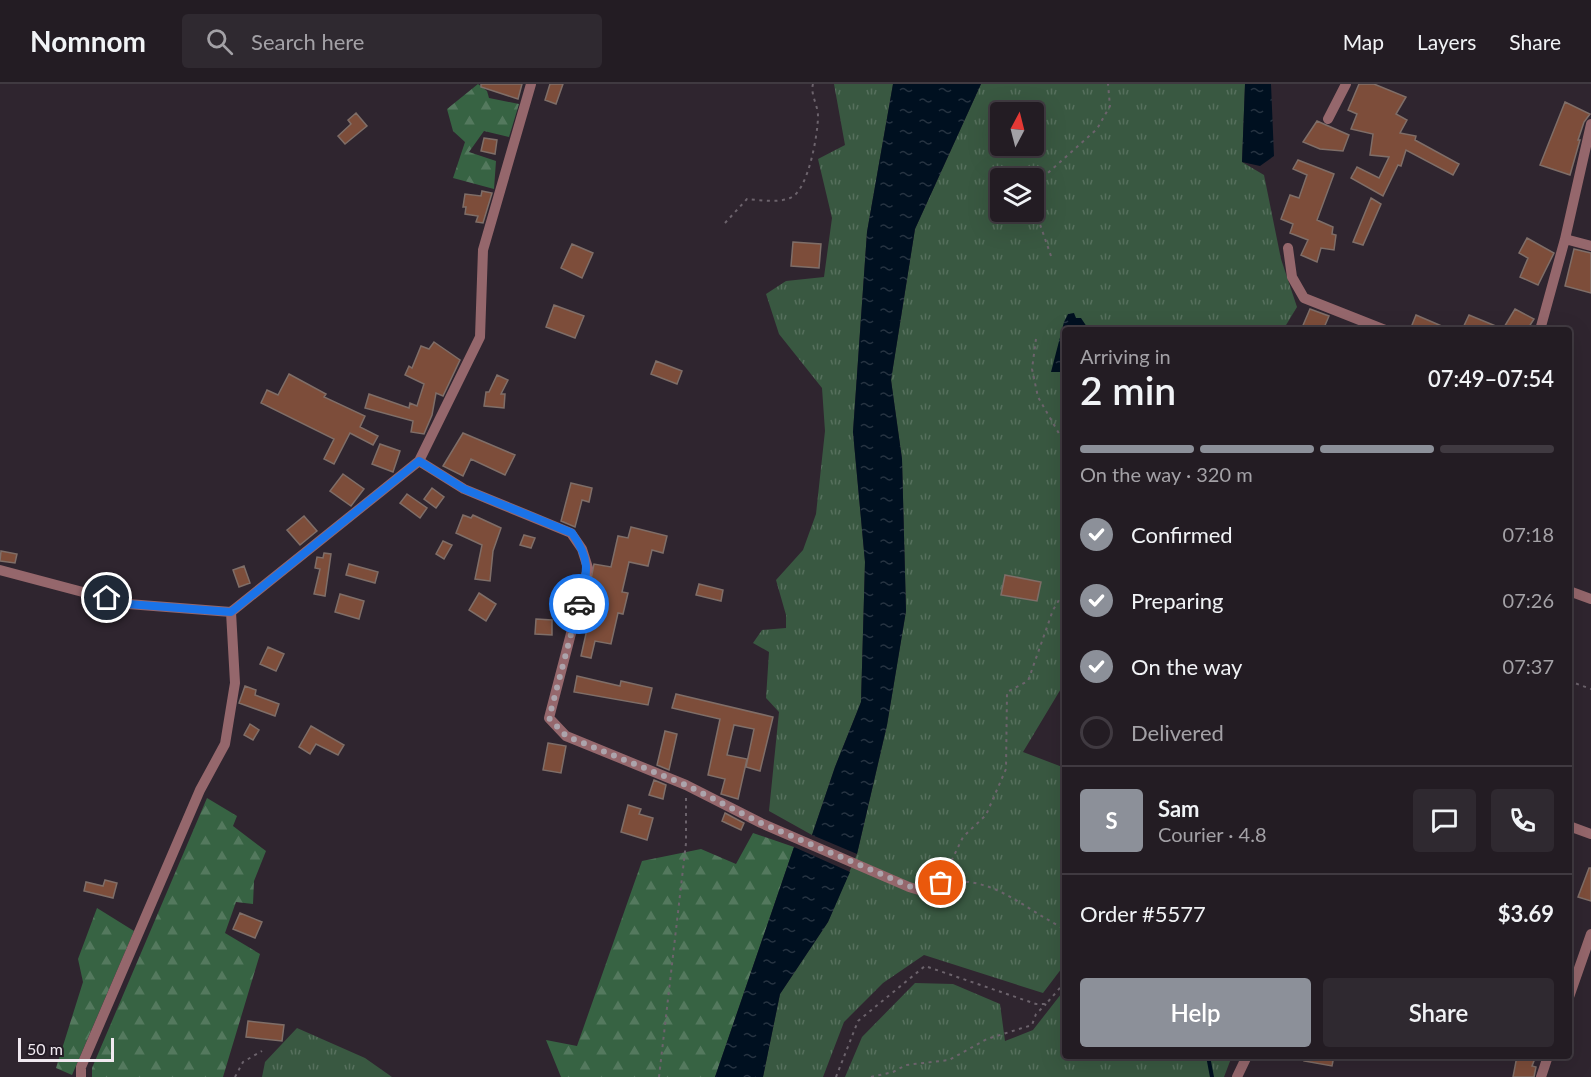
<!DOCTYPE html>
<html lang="en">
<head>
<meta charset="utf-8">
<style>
  :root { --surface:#231c23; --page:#2f2930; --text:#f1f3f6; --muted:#a3a1a6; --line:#403a41; --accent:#8c9099 }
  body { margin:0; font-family:Lato,sans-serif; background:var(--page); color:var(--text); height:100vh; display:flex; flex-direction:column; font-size:22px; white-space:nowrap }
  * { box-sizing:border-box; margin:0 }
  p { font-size:20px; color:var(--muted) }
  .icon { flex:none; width:33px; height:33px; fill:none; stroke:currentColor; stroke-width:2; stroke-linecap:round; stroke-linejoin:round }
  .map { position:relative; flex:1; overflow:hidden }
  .panel { position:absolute; left:1062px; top:243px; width:510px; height:732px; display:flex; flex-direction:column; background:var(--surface); border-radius:6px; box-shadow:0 6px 24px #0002,0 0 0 2px var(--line) }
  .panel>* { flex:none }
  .needle { width:39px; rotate:7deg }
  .controls { position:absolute; left:990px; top:18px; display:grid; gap:12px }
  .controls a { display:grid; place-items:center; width:54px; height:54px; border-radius:6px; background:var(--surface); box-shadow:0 6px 24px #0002,0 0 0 2px var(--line); font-size:30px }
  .scale { position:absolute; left:18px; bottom:15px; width:96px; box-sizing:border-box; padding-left:6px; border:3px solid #f0e9f0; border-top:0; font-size:16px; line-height:21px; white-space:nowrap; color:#f0e9f0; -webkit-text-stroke:4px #251c26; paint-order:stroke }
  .pin { position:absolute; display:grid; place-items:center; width:51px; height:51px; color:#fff; margin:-26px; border:3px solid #fff; border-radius:50%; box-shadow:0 2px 6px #0007 }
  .courier { position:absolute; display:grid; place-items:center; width:60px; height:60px; margin:-30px; border:4px solid #1a73e8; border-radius:50%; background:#fff; color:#222; box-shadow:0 2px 8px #0007 }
  .summary em { font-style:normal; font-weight:600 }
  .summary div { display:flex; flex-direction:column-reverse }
  .summary { display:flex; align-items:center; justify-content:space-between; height:102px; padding:0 18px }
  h1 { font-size:39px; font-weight:600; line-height:45px }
  .bar { display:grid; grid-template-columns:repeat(4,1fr); gap:9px 6px; align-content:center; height:72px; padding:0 18px }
  .bar i { height:8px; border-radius:4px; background:var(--line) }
  .bar .active { background:var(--accent) }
  .bar p { grid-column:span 4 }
  .line { display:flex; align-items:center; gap:15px; padding:0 18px; border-top:2px solid var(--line) }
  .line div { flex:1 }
  .round { display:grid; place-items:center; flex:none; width:63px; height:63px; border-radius:6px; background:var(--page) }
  ol { padding:0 18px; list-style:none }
  li { display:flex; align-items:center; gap:18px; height:66px }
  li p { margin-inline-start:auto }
  li .icon { padding:6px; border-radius:50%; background:var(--accent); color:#fff; stroke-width:4 }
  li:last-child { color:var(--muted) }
  li i { width:33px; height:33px; border:3px solid var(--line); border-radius:50% }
  .primary-button { display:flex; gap:12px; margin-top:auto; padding:12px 18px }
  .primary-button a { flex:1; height:69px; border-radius:6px; background:var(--accent); color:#fff; font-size:24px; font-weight:600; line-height:69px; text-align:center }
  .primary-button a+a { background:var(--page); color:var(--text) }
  header { display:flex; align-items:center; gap:36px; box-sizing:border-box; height:84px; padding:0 30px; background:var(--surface); border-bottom:2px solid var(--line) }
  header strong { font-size:28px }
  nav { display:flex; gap:33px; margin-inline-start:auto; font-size:21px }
  .search { width:420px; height:54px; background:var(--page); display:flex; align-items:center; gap:15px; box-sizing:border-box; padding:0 21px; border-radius:6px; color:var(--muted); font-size:22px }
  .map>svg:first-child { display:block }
</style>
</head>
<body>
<header>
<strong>Nomnom</strong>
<div class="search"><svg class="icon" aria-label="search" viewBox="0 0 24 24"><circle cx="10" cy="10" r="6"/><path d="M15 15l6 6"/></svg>Search here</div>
<nav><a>Map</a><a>Layers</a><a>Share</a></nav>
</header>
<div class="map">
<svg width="1591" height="993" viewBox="0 0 1591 993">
  <defs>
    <pattern id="grass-tufts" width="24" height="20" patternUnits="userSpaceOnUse" patternTransform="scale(1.5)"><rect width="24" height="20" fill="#395841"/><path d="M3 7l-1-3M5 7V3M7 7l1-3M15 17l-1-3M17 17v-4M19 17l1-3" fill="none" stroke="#56705d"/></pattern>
    <pattern id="forest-firs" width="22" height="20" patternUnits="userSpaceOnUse" patternTransform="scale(1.5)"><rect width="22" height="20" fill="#376343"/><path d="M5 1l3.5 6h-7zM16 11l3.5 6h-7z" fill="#54795e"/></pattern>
    <pattern id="water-ripples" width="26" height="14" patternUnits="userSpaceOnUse" patternTransform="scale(1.5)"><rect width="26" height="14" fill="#001020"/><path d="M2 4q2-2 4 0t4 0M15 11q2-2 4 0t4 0" fill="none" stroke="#263341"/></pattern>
  </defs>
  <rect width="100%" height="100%" fill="#2f252f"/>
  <path fill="url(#grass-tufts)" fill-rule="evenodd" d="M834,0H893L867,148L853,348L865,478L861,618L835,683L812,751L769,727L779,628L766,614L769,568L753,559L762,546L786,544V531L776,496L803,466L816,430L825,347L822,304L779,250L766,210L786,197L824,193L832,134L818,75L845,61Z
    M981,0H1245L1242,78L1264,91L1281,175L1297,223L1283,246H1065V598L1023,668L1065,684V880L1043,909L924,871L883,899L844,938L823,993H763L780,910L828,838L857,770L887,641L906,527L902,375L891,296L915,145ZM1000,28H1034V62H1000ZM1000,94H1034V128H1000Z
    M915,899L953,900L1000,920L1005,957L1033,946L1065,905V972H1232L1224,993H845L862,953Z
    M297,944L365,974L392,993H262L265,978Z"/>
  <path fill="url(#forest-firs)" d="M478,0L487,7L489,14L519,20L509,53L484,47L469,68L496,77L494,105L453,94L465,58L453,47L447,25Z
    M207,714L237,732L233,742L266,767L254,797L253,820L236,818L225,849L260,870L223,993H92V984Z
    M753,749L794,763L715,993H561L546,956L577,962L642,777L701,765L736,780Z
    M97,824L134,847L72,991L56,984L83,898L78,875Z"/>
  <path fill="url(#water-ripples)" d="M893,0H981L915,145L891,296L902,375L906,527L887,641L857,770L812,751L835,683L861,618L865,478L853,348L867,148Z
    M1245,0H1271L1274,72L1260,82L1242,78Z
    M1074,229L1076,234H1081L1087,243L1086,246H1065C1065,257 1060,267 1061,276L1065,278V288H1051L1064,238L1068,230Z
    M794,763L850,788L828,838L780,910L763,993H715Z"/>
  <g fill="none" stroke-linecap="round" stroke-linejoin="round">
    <path stroke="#001020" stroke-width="4" d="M1208,972L1212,993"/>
  </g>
  <path fill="#7d4d3a" stroke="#7f6e68" stroke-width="1.5" d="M481,0H522L518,15L481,3Z
    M550,0H563L556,20L545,16Z
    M1359,0H1374L1406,13L1396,30L1407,36L1400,49L1416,52L1415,56L1459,80L1453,91L1406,66L1401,82L1398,81L1383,112L1351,94L1357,83L1379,94L1389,73L1370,71L1373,50L1351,45L1357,30L1348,26Z
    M1565,18L1590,30L1584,38L1578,56H1580L1570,91L1540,81Z
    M356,29L367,42L345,60L338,52L351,40L348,36Z
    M1317,37L1349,51L1343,67L1320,65L1303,58Z
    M484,54L497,56L495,70L481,67Z
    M1298,76L1334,90L1317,136L1333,143L1332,150L1336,151L1334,166L1321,164L1317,178L1301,171L1308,156L1290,149L1293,140L1281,135L1290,111L1299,114L1307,91L1293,85Z
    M482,107L492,109L483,139L476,138L478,132L465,130L466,123H463L465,110L481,112Z
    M1371,114L1381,120L1363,161L1353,158Z
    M1527,154L1554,169L1538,201L1520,193L1528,174L1519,169Z
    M793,158L821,160L819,184L791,182Z
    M572,160L593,169L582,194L561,184Z
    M1574,165L1591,169V209L1565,202Z
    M554,221L584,232L575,254L546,243Z
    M1310,225L1329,232L1323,246H1301Z
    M1515,225L1534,235L1527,246H1462L1469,231L1503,245Z
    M1416,231L1451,246H1410Z
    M434,258L460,276L443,312L436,309L432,331L424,350L411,348L413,337L365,324L369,310L409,324L410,319L417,322L424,300L405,291L409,282L412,284L421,262L429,265Z
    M656,277L682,287L677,300L651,290Z
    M289,290L326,310L324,313L365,332L360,343L378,352L373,361L350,349L334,380L324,375L334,355L261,319L267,306L278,311Z
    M497,291L508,296L501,310H505L504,324L484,322L486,308H489Z
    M463,349L515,371L505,391L471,375L463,392L443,382Z
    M380,360L400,367L393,388L372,380Z
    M343,390L364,405L351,422L330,407Z
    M571,399L592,404L589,418L582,416L575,443L561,437Z
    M432,404L444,413L436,424L424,415Z
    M407,410L427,424L420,434L400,419Z
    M463,431L471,434L473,431L501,444L493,467L490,497L475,495L482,461L456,449Z
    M304,432L317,447L300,461L287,446Z
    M631,443L667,452L663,469L652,466L648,482L629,478L622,508L628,509L623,530L618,529L611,560L595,557L591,574L581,572L590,532L584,530L594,480L611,483L618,452L628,454Z
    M524,451L535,454L531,464L520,461Z
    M443,457L452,461L444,475L436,470Z
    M1,467L17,470L15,479L0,477Z
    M324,469L331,470L325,512L314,510L320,485L315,484L317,473L323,474Z
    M349,480L378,488L375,499L346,491Z
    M244,482L250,499L239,503L233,486Z
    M1005,491L1041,498L1037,517L1001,511Z
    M699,500L723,506L721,517L696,511Z
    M479,509L496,520L486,537L469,526Z
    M340,510L364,517L359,535L335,528Z
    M536,535L552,536V551L535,550Z
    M268,563L284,570L276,587L260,580Z
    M577,592L620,602L621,597L652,604L648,621L574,608Z
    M245,602L256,606L255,611L279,620L275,632L239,619Z
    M676,610L773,633L760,687L746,683L754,645L734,641L727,671L747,675L738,715L721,710L725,695L708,691L720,635L672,624Z
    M250,640L259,646L253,656L244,651Z
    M311,642L344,661L338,671L316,660L310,670L299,663Z
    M665,647L677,650L669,686L657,681Z
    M548,659L566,662L561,689L543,686Z
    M654,696L666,701L663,715L649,711Z
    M628,721L641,725L639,730L653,734L647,756L621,748Z
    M725,729L744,739L741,746L722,737Z
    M1589,784H1591V817L1578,813Z
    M105,796L117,799L113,814L84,807L86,798L103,802Z
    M240,829L262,838L255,854L233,845Z
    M248,937L284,941L282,957L246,953Z
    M1305,972H1334L1332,982L1304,977Z
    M1517,972H1536L1532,982L1536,983L1534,993H1513Z"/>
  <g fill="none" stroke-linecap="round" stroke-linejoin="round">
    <path stroke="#6c636c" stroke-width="2" stroke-dasharray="3 4.5" stroke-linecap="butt" d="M725,139L747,115C760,116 778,119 790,114C808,108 818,50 818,32C818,21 810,10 813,0
      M1051,172L1035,126L1040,96L1097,45L1110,22L1108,0
      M1036,255L1032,285L1038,313L1065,360
      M1569,597L1591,605
      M945,790L963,753L986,731L1006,685L1007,608L1028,597L1053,526L1065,506
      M951,798C995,793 1027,827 1065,845
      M235,993L243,978L262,967
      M659,993L686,759V713
      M836,993L858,937L925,882L1036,920H1046L1065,898
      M871,993L893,988L906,981L949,976L987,955L1032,941L1036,930L1046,920"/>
    <path stroke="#95676c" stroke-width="10" d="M1328,35L1346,0
      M1565,155L1591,162
      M1288,164L1292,193L1304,214L1385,246
      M1540,246L1565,155L1591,40
      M419,377L464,405L571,449L582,465L588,484L549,634L566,652L686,701L761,739L909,803L929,809L941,799
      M0,486L128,520L231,528L419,377L480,253L483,166L531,0
      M1569,507L1591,515
      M1569,742L1591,750
      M1569,913L1591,850
      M81,993V983L200,706L225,660L235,599L231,528
      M1237,993L1247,972
      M1541,993L1548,972"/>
  </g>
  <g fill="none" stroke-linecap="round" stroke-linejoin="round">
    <path stroke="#aca4ac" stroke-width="6" stroke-dasharray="0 10.8" d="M579,520L549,634L566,652L686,701L761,739L909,802L929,809L941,799"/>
    <path stroke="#1a73e8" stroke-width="8" d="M107,514L128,520L231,528L419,377L464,405L572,449C592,478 587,488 579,520"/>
  </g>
</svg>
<div class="controls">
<a><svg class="needle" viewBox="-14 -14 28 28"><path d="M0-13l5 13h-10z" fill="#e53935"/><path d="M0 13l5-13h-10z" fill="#a3a1a6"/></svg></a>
<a><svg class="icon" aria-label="layers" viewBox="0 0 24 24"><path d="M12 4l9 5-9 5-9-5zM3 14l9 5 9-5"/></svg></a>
</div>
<div class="scale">50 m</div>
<div class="pin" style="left:941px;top:799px;background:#ea580c"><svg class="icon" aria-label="bag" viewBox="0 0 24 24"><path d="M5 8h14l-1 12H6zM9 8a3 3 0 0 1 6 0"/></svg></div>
<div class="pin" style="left:107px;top:514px;background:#1f2937"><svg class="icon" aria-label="home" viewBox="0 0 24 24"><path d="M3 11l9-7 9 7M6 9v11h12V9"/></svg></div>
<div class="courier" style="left:579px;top:520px"><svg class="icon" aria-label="car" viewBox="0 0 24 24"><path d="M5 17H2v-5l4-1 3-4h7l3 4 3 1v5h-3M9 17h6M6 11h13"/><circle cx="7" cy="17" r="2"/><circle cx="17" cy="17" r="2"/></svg></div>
<section class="panel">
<div class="summary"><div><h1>2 min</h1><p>Arriving in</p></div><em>07:49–07:54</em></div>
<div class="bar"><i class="active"></i><i class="active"></i><i class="active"></i><i></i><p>On the way · 320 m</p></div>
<ol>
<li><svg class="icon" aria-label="check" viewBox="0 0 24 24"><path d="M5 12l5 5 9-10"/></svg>Confirmed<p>07:18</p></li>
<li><svg class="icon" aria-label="check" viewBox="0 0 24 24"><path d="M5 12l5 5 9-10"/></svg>Preparing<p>07:26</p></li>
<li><svg class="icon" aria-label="check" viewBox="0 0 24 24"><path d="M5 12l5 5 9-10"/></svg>On the way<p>07:37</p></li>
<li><i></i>Delivered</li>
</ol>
<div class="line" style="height:108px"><b class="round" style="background:var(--accent);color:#fff">S</b><div><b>Sam</b><p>Courier · 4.8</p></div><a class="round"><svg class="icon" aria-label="chat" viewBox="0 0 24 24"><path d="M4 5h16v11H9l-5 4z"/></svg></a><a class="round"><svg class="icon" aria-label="phone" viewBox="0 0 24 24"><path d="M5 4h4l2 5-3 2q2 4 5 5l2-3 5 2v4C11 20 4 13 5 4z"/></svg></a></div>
<div class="line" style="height:78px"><div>Order #5577</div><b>$3.69</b></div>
<div class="primary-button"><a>Help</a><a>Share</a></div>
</section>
</div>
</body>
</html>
